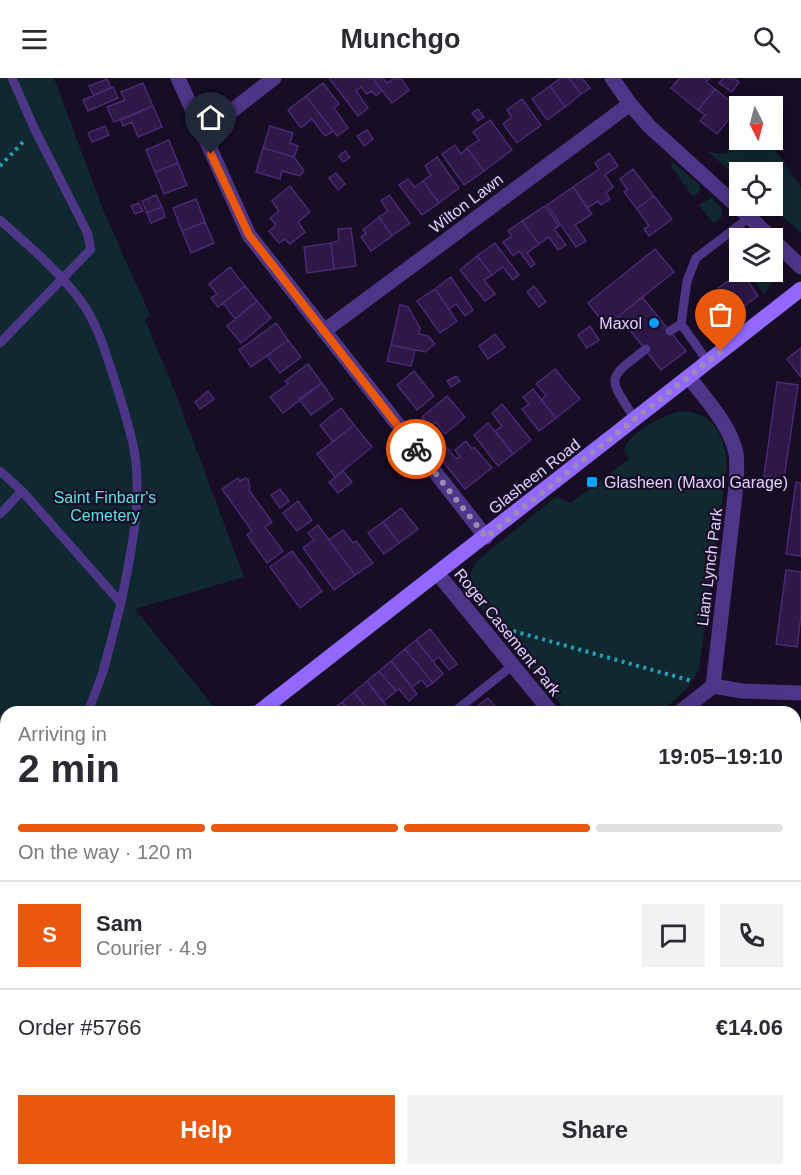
<!DOCTYPE html>
<html lang="en">
<head>
<meta charset="utf-8">
<style>
  :root { --surface:#fff; --page:#f2f2f3; --text:#2b2b33; --muted:#7c7c81; --line:#e1e1e2; --accent:#ea580c }
  body { margin:0; font-family:Arial,sans-serif; background:var(--page); color:var(--text); height:100vh; display:flex; flex-direction:column; font-size:22px; white-space:nowrap }
  * { box-sizing:border-box; margin:0 }
  p { font-size:20px; color:var(--muted) }
  .icon { flex:none; width:33px; height:33px; fill:none; stroke:currentColor; stroke-width:2; stroke-linecap:round; stroke-linejoin:round }
  .map { position:relative; flex:1; overflow:hidden }
  .drawer { position:absolute; left:0px; top:628px; width:801px; height:470px; display:flex; flex-direction:column; background:var(--surface); border-radius:18px 18px 0 0; box-shadow:0 3px 15px #0003 }
  .drawer>* { flex:none }
  .needle { width:39px; rotate:174deg }
  .controls { position:absolute; left:729px; top:18px; display:grid; gap:12px }
  .controls a { display:grid; place-items:center; width:54px; height:54px; border-radius:0px; background:var(--surface); box-shadow:0 3px 15px #0003; font-size:30px }
  .pin { position:absolute; display:grid; place-items:center; width:51px; height:51px; color:#fff; margin:-62px -26px; border-radius:50% 50% 50% 0; rotate:-45deg; box-shadow:0 0 6px #0007 }
  .pin .icon { rotate:45deg }
  .courier { position:absolute; display:grid; place-items:center; width:60px; height:60px; margin:-30px; border:4px solid #ea580c; border-radius:50%; background:#fff; color:#222; box-shadow:0 2px 8px #0007 }
  .headline em { font-style:normal; font-weight:700 }
  .headline div { display:flex; flex-direction:column-reverse }
  .headline { display:flex; align-items:center; justify-content:space-between; height:102px; padding:0 18px }
  h1 { font-size:39px; font-weight:700; line-height:45px }
  .bar { display:grid; grid-template-columns:repeat(4,1fr); gap:9px 6px; align-content:center; height:72px; padding:0 18px }
  .bar i { height:8px; border-radius:4px; background:var(--line) }
  .bar .active { background:var(--accent) }
  .bar p { grid-column:span 4 }
  .line { display:flex; align-items:center; gap:15px; padding:0 18px; border-top:2px solid var(--line) }
  .line div { flex:1 }
  .round { display:grid; place-items:center; flex:none; width:63px; height:63px; border-radius:0px; background:var(--page) }
  .cta { display:flex; gap:12px; margin-top:auto; padding:12px 18px }
  .cta a { flex:1; height:69px; border-radius:0px; background:var(--accent); color:#fff; font-size:24px; font-weight:700; line-height:69px; text-align:center }
  .cta a+a { background:var(--page); color:var(--text) }
  header { display:flex; justify-content:space-between; align-items:center; height:78px; padding:0 18px; background:var(--surface); font-size:27px; font-weight:700 }
  .map>svg:first-child { display:block }
</style>
</head>
<body>
<header><svg class="icon" aria-label="menu" viewBox="0 0 24 24"><path d="M4 6h16M4 12h16M4 18h16"/></svg>Munchgo<svg class="icon" aria-label="search" viewBox="0 0 24 24"><circle cx="10" cy="10" r="6"/><path d="M15 15l6 6"/></svg></header>
<div class="map">
<svg width="801" height="1097" viewBox="0 0 801 1097">
  <rect width="100%" height="100%" fill="#170d25"/>
  <path fill="#10282f" d="M0,0H54L104,134L150,237L145,242L173,309L244,499L135,531L218,634H6V771L2,782L1,793L2,806L6,814V837L0,842Z
    M747,62H768L801,109V155L770,128H772V94H740L739,101L707,73C729,79 731,74 747,62Z
    M674,85L700,107V113L693,119L670,87Z
    M712,119L722,131V138L714,146L699,127Z
    M736,159L754,160H740L739,183L726,164Z
    M747,194H770V208L764,216Z
    M682,333C715,335 724,357 727,387L699,592L688,609L662,634H567L475,523C468,508 468,496 477,483L553,421L557,419L571,425L629,381L624,372C627,355 666,336 682,333Z
    M801,869V1097H529L534,1092H795V874Z"/>
  <path fill="#2e1847" stroke="#4b2875" stroke-width="1.5" d="M329,0H372L382,13L376,18L372,13L367,16L361,9L356,13L368,30L358,38Z
    M372,0H383L387,5L394,0H401L409,12L392,25Z
    M561,0H569L581,16L565,29L550,8Z
    M569,0H582L590,10L581,16Z
    M680,0H710L706,4L715,11L698,32L671,10Z
    M723,0H734L739,4L732,14L719,5Z
    M107,1L111,10L93,17L89,8Z
    M143,5L153,28L114,44L107,29L125,22L121,14Z
    M323,5L339,26L334,30L348,50L337,58L306,18Z
    M550,8L565,29L547,42L532,21Z
    M113,9L118,20L88,33L83,22Z
    M715,11L738,30L717,56L700,43L705,37L698,32Z
    M306,18L333,53L325,58L312,41L301,50L288,32Z
    M522,21L541,47L517,65L503,46L512,39L507,32Z
    M153,28L162,49L138,59L132,44L123,48L121,42Z
    M478,31L484,39L478,43L472,35Z
    M490,42L512,72L484,93L467,70L479,62L473,54Z
    M105,48L109,57L92,64L88,55Z
    M270,48L293,55L290,65L298,68L294,79L263,70Z
    M367,52L373,61L364,68L357,58Z
    M169,62L178,85L155,94L146,72Z
    M455,67L461,76L467,70L484,93L464,107L442,76Z
    M263,70L294,79L304,93L300,98L282,93L280,101L256,94Z
    M345,73L350,79L343,84L339,78Z
    M609,75L618,88L605,97L613,109L606,115L610,121L601,127L598,123L587,130L573,109L599,91L595,85Z
    M437,79L459,110L439,125L423,103L431,97L425,88Z
    M178,85L187,107L164,116L155,94Z
    M633,91L654,118L637,131L624,114L627,111L620,101Z
    M336,95L345,106L338,112L329,100Z
    M408,101L415,109L423,103L439,125L422,137L399,107Z
    M290,108L310,134L298,144L305,154L290,166L285,161L279,165L269,153L276,147L270,140L279,133L272,123Z
    M573,109L592,136L575,147L586,163L576,169L547,127Z
    M156,117L162,129L147,135L142,123Z
    M389,117L410,145L392,158L379,139L388,133L381,123Z
    M654,118L672,141L649,158L644,151L649,148L637,131Z
    M196,121L205,144L182,153L173,130Z
    M139,125L143,133L135,136L131,128Z
    M545,128L559,148L554,151L566,167L558,172L549,159L539,166L522,143Z
    M162,129L165,139L151,145L147,135Z
    M379,139L392,158L371,173L361,159L366,155L363,152Z
    M522,143L539,166L527,175L535,186L531,189L519,173L513,178L503,164L512,158L508,153Z
    M205,144L214,165L191,175L182,153Z
    M351,150L356,188L334,191L331,165L339,163L338,151Z
    M331,165L334,191L307,195L304,169Z
    M495,165L519,197L513,202L503,189L492,197L477,178Z
    M655,171L674,194L606,248L588,225Z
    M477,178L492,197L484,202L495,216L485,223L460,192Z
    M230,189L245,208L218,229L211,220L217,216L209,206Z
    M742,194L758,218L735,234L718,210Z
    M451,199L473,232L465,238L456,226L449,231L435,211Z
    M245,208L257,223L235,241L223,225Z
    M534,208L546,224L539,229L527,214Z
    M435,211L457,243L440,255L417,223Z
    M642,219L686,273L661,292L619,238Z
    M257,223L271,240L241,265L227,248Z
    M400,227L408,229L420,250L419,256L428,258L435,266L425,274L391,267Z
    M276,245L288,262L251,289L239,272Z
    M590,248L599,262L587,270L578,257Z
    M495,256L505,269L488,281L479,268Z
    M288,262L301,279L280,295L267,278Z
    M391,267L415,272L411,288L387,283Z
    M801,270V299L787,281Z
    M308,286L322,305L283,335L270,319L288,306L285,303Z
    M555,291L580,321L556,340L541,322L546,317L536,306Z
    M414,293L434,318L417,332L397,307Z
    M456,298L460,303L451,309L447,303Z
    M777,304L798,307L784,401L764,398Z
    M322,305L333,321L311,337L299,321Z
    M533,311L556,340L539,353L522,331L529,326L523,319Z
    M208,313L214,321L200,331L195,324Z
    M447,318L465,339L445,356L436,344L430,349L422,339Z
    M502,326L531,362L513,376L495,353L502,348L492,335Z
    M341,330L354,347L333,364L320,347Z
    M488,345L513,376L498,388L474,357Z
    M354,347L372,369L335,399L317,376Z
    M466,363L472,371L474,369L492,390L465,411L435,374L444,366L456,381L460,379L455,372Z
    M343,393L352,404L338,415L329,404Z
    M238,400L240,403L245,400L248,401L250,409L249,412L272,444L265,449L283,473L267,485L247,457L252,453L222,411Z
    M796,404L801,405V478L786,476Z
    M280,411L289,423L280,430L271,417Z
    M298,423L312,442L297,453L283,435Z
    M401,430L418,451L399,465L383,444Z
    M383,444L399,465L384,476L368,455Z
    M318,447L355,497L334,512L303,470L314,462L308,455Z
    M343,452L353,465L356,463L373,485L355,497L329,462Z
    M292,473L322,513L300,530L270,489Z
    M786,492L801,494V537L797,569L776,566Z
    M430,551L457,586L449,592L439,579L433,583L416,562Z
    M416,562L443,596L433,605L405,571Z
    M405,571L433,605L427,609L422,602L412,609L391,583Z
    M391,583L417,616L409,623L399,611L396,613L379,593Z
    M379,593L396,613L383,624L367,603Z
    M367,603L389,631L384,634H381L376,629L370,634L354,614Z
    M354,614L370,634H351L342,624Z
    M488,620L500,634H470Z
    M342,624L351,634H330Z
    M797,652H801V678H797Z
    M795,829L801,835V859L795,864Z
    M0,973L6,981V1023L0,1015Z
    M83,1092L87,1097H52L49,1093Z
    M240,1092H284L285,1094L281,1097H239L237,1094Z
    M360,1092H376L378,1094L376,1097H363L359,1094Z
    M456,1092H491V1093L486,1097H458L455,1093Z"/>
  <g fill="none" stroke-linecap="round" stroke-linejoin="round">
    <path stroke="#27a0bd" stroke-width="4" stroke-dasharray="3 4.5" stroke-linecap="butt" d="M0,88L24,63
      M506,551L692,603"/>
    <path stroke="#4d3587" stroke-width="9" d="M0,142C28,167 58,192 80,222C96,243 105,272 113,297C121,322 129,346 134,371C143,422 131,475 121,525
      M681,246L687,203L696,180L750,139
      M670,253L681,246L708,284
      M0,265L91,171L87,154L35,52L12,0
      M635,341C608,299 605,302 646,271
      M0,393L22,413L121,525L103,594L88,634
      M0,436L22,413
      M454,634L512,588
      M0,723L6,729
      M0,756L6,748"/>
    <path stroke="#4d3587" stroke-width="15" d="M178,0L249,157L486,459
      M612,0L630,26L649,48L772,160
      M202,56L274,0
      M772,161L801,189
      M324,253L630,26
      M689,299C705,321 730,346 736,375C738,389 736,403 735,417L713,608L742,613L801,615
      M438,496L551,634
      M680,634L713,608"/>
    <path stroke="#9268ff" stroke-width="15" d="M259,634L801,211
      M0,870L6,864"/>
  </g>
  <g fill="none" stroke-linecap="round" stroke-linejoin="round">
    <path stroke="#9b8cb3" stroke-width="6" stroke-dasharray="0 10.8" d="M416,371L486,459L721,273"/>
    <path stroke="#ea580c" stroke-width="8" d="M211,76L249,157L416,371"/>
  </g>
  <g fill="#00a2fc" stroke="#170d25" stroke-width="2">
    <circle cx="654" cy="245" r="6"/>
    <rect x="586" y="398" width="12" height="12" rx="3"/>
  </g>
  <g text-anchor="middle" stroke-width="4.5" stroke-linejoin="round" paint-order="stroke">
    <g font-size="16" fill="#e2d1ff" stroke="#170d25">
      <text transform="translate(466 125) rotate(-37)" y="6">Wilton Lawn</text>
      <text transform="translate(534 398) rotate(-38)" y="6">Glasheen Road</text>
      <text transform="translate(709 489) rotate(-83)" y="6">Liam Lynch Park</text>
      <text transform="translate(508 554) rotate(51)" y="6">Roger Casement Park</text>
    </g>
    <g font-size="16" fill="#e2d1ff" stroke="#170d25" text-anchor="end">
      <text x="642" y="251">Maxol</text>
      <text x="604" y="410" text-anchor="start">Glasheen (Maxol Garage)</text>
    </g>
    <g font-size="16" fill="#55e6e7" stroke="#170d25">
      <text x="105" y="425">Saint Finbarr's<tspan x="105" dy="18">Cemetery</tspan></text>
    </g>
  </g>
</svg>
<div class="controls">
<a><svg class="needle" viewBox="-14 -14 28 28"><path d="M0-13l5 13h-10z" fill="#e53935"/><path d="M0 13l5-13h-10z" fill="#7c7c81"/></svg></a>
<a><svg class="icon" aria-label="locate" viewBox="0 0 24 24"><circle cx="12" cy="12" r="6"/><path d="M12 2v4M12 18v4M2 12h4M18 12h4"/></svg></a>
<a><svg class="icon" aria-label="layers" viewBox="0 0 24 24"><path d="M12 4l9 5-9 5-9-5zM3 14l9 5 9-5"/></svg></a>
</div>
<div class="pin" style="left:721px;top:273px;background:#ea580c"><svg class="icon" aria-label="bag" viewBox="0 0 24 24"><path d="M5 8h14l-1 12H6zM9 8a3 3 0 0 1 6 0"/></svg></div>
<div class="pin" style="left:211px;top:76px;background:#1f2937"><svg class="icon" aria-label="home" viewBox="0 0 24 24"><path d="M3 11l9-7 9 7M6 9v11h12V9"/></svg></div>
<div class="courier" style="left:416px;top:371px"><svg class="icon" aria-label="bike" viewBox="0 0 24 24"><circle cx="6" cy="16" r="4"/><circle cx="18" cy="16" r="4"/><path d="M6 16l4-8h5l3 8M10 8l3 8H6M13 5h3"/></svg></div>
<section class="drawer">
<div class="headline"><div><h1>2 min</h1><p>Arriving in</p></div><em>19:05–19:10</em></div>
<div class="bar"><i class="active"></i><i class="active"></i><i class="active"></i><i></i><p>On the way · 120 m</p></div>
<div class="line" style="height:108px"><b class="round" style="background:var(--accent);color:#fff">S</b><div><b>Sam</b><p>Courier · 4.9</p></div><a class="round"><svg class="icon" aria-label="chat" viewBox="0 0 24 24"><path d="M4 5h16v11H9l-5 4z"/></svg></a><a class="round"><svg class="icon" aria-label="phone" viewBox="0 0 24 24"><path d="M5 4h4l2 5-3 2q2 4 5 5l2-3 5 2v4C11 20 4 13 5 4z"/></svg></a></div>
<div class="line" style="height:78px"><div>Order #5766</div><b>€14.06</b></div>
<div class="cta"><a>Help</a><a>Share</a></div>
</section>
</div>
</body>
</html>
